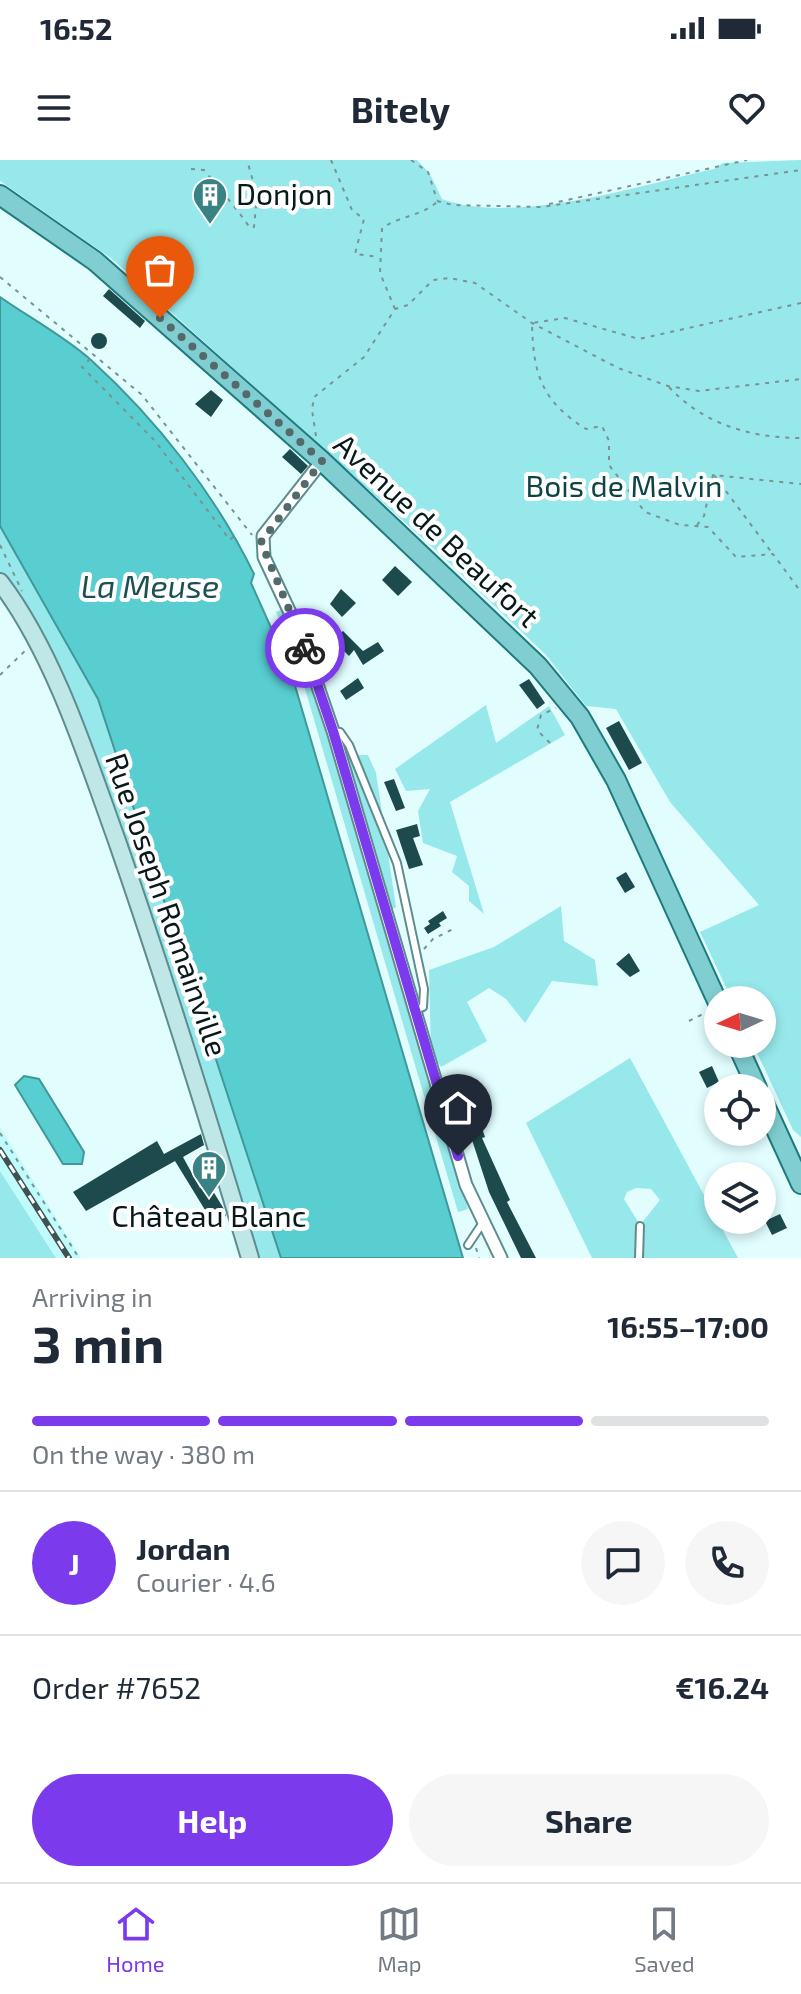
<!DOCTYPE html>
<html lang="en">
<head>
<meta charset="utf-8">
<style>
  :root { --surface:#fff; --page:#f6f6f7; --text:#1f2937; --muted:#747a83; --line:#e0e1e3; --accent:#7c3aed }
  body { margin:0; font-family:"Exo 2",sans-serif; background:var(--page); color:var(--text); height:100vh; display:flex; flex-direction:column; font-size:30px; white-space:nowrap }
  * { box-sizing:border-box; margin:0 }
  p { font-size:26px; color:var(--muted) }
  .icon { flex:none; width:44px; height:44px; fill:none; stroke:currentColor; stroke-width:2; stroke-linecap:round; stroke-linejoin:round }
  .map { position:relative; height:1098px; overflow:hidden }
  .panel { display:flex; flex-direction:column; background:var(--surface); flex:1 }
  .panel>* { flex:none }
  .needle { width:52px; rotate:266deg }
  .buttons { position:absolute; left:704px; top:826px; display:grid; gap:16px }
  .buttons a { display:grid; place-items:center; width:72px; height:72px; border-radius:50%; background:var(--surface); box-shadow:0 4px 12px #0003; font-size:40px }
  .pin { position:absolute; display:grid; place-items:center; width:68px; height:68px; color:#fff; margin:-82px -34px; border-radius:50% 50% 50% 0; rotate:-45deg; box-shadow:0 0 8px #0007 }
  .pin .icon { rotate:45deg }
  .courier { position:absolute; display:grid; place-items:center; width:80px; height:80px; margin:-40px; border:6px solid #7c3aed; border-radius:50%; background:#fff; color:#222; box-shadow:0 2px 10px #0007 }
  .summary em { font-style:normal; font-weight:700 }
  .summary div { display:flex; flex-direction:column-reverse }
  .summary { display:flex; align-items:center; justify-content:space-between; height:136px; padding:0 32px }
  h1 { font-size:52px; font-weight:700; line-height:60px }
  .bar { display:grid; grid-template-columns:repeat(4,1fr); gap:12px 8px; align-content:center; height:96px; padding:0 32px }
  .bar i { height:10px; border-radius:6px; background:var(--line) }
  .bar .active { background:var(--accent) }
  .bar p { grid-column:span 4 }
  .line { display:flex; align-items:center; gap:20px; padding:0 32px; border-top:2px solid var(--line) }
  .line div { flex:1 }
  .round { display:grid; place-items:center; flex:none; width:84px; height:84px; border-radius:42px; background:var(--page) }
  .cta { display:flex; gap:16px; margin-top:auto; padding:16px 32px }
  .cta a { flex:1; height:92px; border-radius:48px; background:var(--accent); color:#fff; font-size:32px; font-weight:700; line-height:92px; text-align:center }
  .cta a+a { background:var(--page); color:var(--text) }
  .status { display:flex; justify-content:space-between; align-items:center; height:56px; padding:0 40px; background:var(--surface); direction:ltr }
  .status svg { height:22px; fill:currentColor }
  header { display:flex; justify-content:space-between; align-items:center; height:104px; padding:0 32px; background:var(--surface); font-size:36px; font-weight:700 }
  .tabs { display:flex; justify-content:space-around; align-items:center; height:112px; border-top:2px solid var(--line); background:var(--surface); font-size:22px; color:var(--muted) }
  .tabs a { display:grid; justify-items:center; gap:4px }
  .tabs .active { color:var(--accent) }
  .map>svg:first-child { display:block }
</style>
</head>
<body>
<div class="status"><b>16:52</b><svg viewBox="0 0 49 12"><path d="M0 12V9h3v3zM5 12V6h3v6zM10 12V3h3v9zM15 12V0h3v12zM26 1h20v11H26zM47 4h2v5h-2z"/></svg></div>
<header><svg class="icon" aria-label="menu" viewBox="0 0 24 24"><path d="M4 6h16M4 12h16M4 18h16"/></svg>Bitely<svg class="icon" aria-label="heart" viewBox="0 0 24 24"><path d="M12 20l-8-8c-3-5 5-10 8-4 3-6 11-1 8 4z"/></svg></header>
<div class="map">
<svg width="801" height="1098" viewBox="0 0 801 1098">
  <rect width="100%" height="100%" fill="#e1fdfe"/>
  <path fill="#c1fcfd" d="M0,967L81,1098H56L0,1011Z"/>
  <path fill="#97e8eb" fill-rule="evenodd" d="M0,0H417L430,14L442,39C514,66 640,25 714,9L723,3L801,0V977L793,970L753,884H762V840H732L700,772L759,745L670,642L616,549L586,546L546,495L440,394L112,99L0,21Z
    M0,366L98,539L281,1098H250L94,617L0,422Z
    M285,448L332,591L353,583L358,595H368L376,613L396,747L381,756L468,1049L458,1052L296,498L276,452Z
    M486,545L496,583L549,546L565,575L450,642L484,754L469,741V726L452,712L457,696L423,683L418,651L430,629L406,631L395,609Z
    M561,746L564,781L595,800L598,826L552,821L525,863L506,839L489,828L467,842L487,881L441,907L431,892L429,810L494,787Z
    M630,898L738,1098H592L526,963ZM636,1028L651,1029L660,1040L640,1065L624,1039L627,1032Z
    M0,1011L56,1098H0Z"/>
  <path fill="#58ced1" stroke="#40989a" stroke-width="2" d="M0,137C30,158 64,176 91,200C157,260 215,334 254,414L251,423L291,512L463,1098H281L98,539L0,366Z
    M24,916L39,919L84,992L82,1004H63L15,925Z"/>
  <path fill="#1d4a4c" d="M109,129L145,161L140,168L103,136Z
    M91 181a8 8 0 1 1 16 0a8 8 0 1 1-16 0Z
    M211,230L223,240L211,257L195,244Z
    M290,289L308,306L301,314L282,297Z
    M395,406L412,422L398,436L382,420Z
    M341,429L356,443L342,457L330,444Z
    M343,471L363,491L378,482L384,491L363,505L354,490L349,496L333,480Z
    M358,518L364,528L346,540L340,531Z
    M529,519L545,543L537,549L519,525Z
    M619,561L642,603L629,610L606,568Z
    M394,619L405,648L396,651L384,622Z
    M417,664L420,676L413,678L423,705L409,709L396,670Z
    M626,712L635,727L625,733L616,718Z
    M443,751L447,758L439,763L441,766L428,774L424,768L430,764L428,761Z
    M629,793L640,811L630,817L616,804Z
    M712,906L719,922L707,928L699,912Z
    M471,936L485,977L482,978L510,1040L507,1042L536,1098H521L489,1032L459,940Z
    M201,974L204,985L183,997L200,1028L208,1023L224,1049L226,1056L213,1063L175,1001L86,1051L73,1032L157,981L164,994Z
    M780,1054L787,1068L772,1075L765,1061Z"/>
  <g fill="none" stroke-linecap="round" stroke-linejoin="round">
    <g stroke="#5f8c8d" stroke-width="10">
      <path id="lane" d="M333,571L340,572L349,585L397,703L424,829L423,847L415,850
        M468,1085L482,1064
        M639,1098L640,1066"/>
    </g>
    <g stroke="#5f8c8d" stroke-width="15">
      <path id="street" d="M322,301L263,376L264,397L300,474L333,571L466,1025L501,1098"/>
    </g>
    <g stroke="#5f8c8d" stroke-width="20">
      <path id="secondary" d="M0,422C54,493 87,598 117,681C165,819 208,958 250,1098"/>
    </g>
    <g stroke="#1e7a7d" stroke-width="22">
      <path id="primary" d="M0,35L95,101L322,301L538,506L580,557L616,620L718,843
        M737,884L757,928
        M762,939L801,1024"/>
    </g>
    <path stroke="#7b9293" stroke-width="2" stroke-dasharray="4 6" stroke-linecap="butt" d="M331,0L352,50L364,59L355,94L379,97
      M411,0L428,12L437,40
      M191,9L204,10C220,30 236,47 250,68L254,67L257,35L247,0
      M437,41L453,45L541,47L801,10
      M549,44L747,0
      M0,117L142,235L252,375
      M801,143L639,179L565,158L532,163C533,213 541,241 586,269L602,266L609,281V305L645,352L680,365L708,367L736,397L773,394L801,432
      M395,149L380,113L382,68C400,56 421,56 437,42
      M90,199L82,207L155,281L230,380L235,375
      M669,227C703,264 751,278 801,278
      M316,276L312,250L314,237L364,197L395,149L408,145L433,120L449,118L475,123L532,163L618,208L668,226L699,231L801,219
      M714,315L772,393
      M697,365L704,356L713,315L801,324
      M0,385L22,431
      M0,515L28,488
      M550,583L537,570L541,555L556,548
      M424,789L433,779L455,768
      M689,861L709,851
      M0,973L79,1098
      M476,1088L479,1098"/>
    <use href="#lane" stroke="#fff" stroke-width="6"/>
    <use href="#street" stroke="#fff" stroke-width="11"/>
    <use href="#secondary" stroke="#bfe7e8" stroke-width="16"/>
    <use href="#primary" stroke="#80ced1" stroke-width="18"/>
    <g stroke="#3e5253" stroke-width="6">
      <path id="rail" d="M0,990L69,1098"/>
    </g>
    <use href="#rail" stroke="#fff" stroke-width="3" stroke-dasharray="9" stroke-linecap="butt"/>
  </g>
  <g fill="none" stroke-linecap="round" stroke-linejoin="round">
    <path stroke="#53696a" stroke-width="8" stroke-dasharray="0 14.4" d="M160,158L322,301L261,382L305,488"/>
    <path stroke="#7c3aed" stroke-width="10" d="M305,488L333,571L458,996"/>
  </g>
  <defs>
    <g id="building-pin" transform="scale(1.8)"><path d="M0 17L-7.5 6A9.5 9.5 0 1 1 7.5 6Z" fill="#398284" stroke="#fff"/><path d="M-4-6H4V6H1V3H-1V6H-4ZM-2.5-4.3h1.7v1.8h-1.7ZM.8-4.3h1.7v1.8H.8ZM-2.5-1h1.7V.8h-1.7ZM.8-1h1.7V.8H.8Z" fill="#fff"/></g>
  </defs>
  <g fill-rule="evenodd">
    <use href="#building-pin" x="210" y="35"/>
    <use href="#building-pin" x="209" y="1008"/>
  </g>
  <g text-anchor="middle" stroke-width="8" stroke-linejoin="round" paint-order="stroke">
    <g font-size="30" fill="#07191a" stroke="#fff" text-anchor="start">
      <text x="236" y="45">Donjon</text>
      <text x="209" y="1067" text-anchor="middle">Château Blanc</text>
    </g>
    <g font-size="30" fill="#0e4446" stroke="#fff">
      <text x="624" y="337">Bois de Malvin</text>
    </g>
    <g font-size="30" fill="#07191a" stroke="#fff">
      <text transform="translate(436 371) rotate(43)" y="10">Avenue de Beaufort</text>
      <text transform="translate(166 745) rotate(71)" y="10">Rue Joseph Romainville</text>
    </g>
    <g font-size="32" font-style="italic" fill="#1d5052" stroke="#fff">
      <text x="150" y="438">La Meuse</text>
    </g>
  </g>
</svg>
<div class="buttons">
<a><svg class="needle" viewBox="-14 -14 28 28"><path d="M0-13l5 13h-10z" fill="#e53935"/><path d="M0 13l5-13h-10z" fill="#747a83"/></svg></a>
<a><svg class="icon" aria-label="locate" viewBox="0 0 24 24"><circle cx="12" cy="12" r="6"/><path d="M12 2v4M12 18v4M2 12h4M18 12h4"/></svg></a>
<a><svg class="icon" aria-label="layers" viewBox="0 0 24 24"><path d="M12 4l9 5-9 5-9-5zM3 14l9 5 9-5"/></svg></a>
</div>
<div class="pin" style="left:160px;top:158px;background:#ea580c"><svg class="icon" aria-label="bag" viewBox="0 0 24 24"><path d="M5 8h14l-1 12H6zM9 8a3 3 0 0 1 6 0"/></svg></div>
<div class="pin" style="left:458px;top:996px;background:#1f2937"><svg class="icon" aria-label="home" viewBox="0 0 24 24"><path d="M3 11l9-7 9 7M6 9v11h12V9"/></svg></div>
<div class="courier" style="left:305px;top:488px"><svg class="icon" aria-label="bike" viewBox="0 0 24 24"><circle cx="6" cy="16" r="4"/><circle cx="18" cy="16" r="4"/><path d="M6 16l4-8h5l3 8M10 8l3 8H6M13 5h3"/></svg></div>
</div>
<section class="panel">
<div class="summary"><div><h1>3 min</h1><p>Arriving in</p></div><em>16:55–17:00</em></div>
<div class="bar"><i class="active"></i><i class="active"></i><i class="active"></i><i></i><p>On the way · 380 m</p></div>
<div class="line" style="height:144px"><b class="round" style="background:var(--accent);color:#fff">J</b><div><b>Jordan</b><p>Courier · 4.6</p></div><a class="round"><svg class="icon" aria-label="chat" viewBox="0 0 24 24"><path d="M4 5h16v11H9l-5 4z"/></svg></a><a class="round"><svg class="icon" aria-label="phone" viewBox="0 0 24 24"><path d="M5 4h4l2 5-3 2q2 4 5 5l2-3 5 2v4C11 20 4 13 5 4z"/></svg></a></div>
<div class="line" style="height:104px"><div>Order #7652</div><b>€16.24</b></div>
<div class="cta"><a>Help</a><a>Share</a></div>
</section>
<nav class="tabs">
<a class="active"><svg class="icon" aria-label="home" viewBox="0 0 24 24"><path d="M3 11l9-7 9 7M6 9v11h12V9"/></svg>Home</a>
<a><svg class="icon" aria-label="map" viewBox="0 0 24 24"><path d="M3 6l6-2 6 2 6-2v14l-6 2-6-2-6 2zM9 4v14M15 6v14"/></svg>Map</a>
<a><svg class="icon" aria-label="saved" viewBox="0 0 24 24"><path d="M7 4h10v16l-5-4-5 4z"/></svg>Saved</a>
</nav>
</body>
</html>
